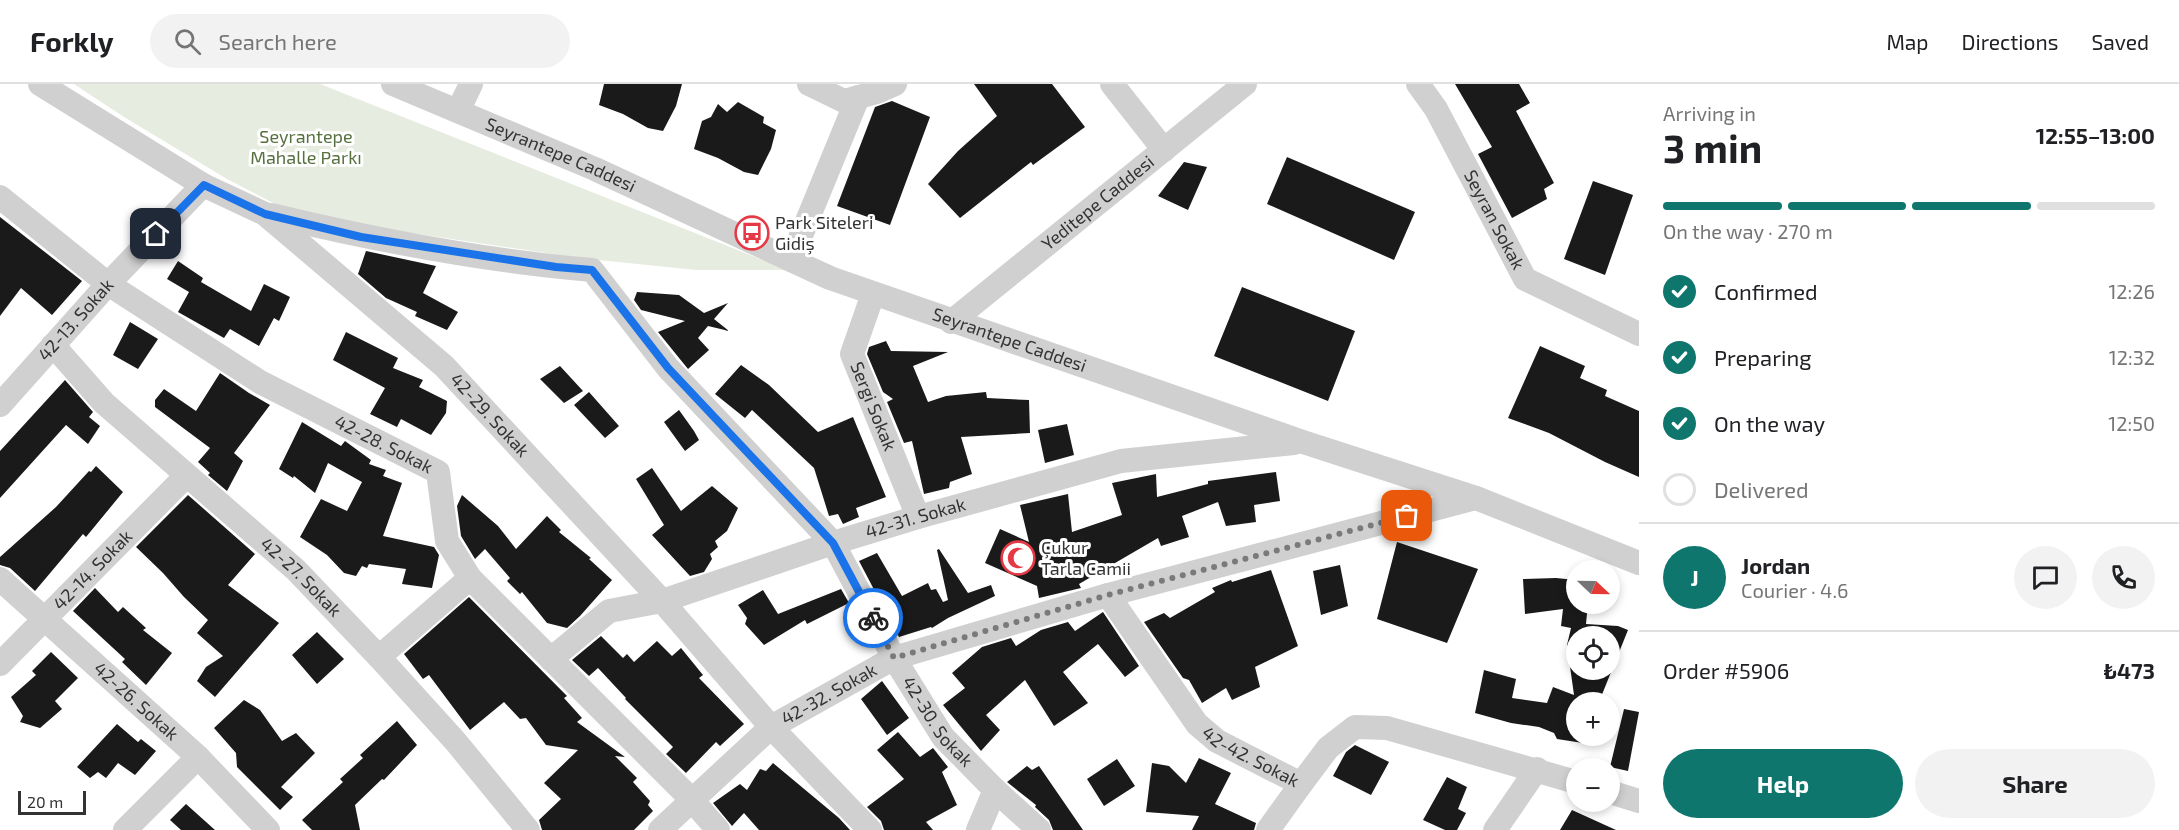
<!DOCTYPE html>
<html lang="en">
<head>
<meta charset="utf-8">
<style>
  :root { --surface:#fff; --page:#f2f2f2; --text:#202124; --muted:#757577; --line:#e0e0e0; --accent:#0f766e }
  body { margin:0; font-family:"Exo 2",sans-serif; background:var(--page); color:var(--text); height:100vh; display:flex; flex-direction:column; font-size:22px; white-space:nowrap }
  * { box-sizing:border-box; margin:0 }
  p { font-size:20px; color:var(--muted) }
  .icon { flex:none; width:33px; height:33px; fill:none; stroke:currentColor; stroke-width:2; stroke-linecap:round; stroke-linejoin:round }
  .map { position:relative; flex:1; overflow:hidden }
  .sheet { display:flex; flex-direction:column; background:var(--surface); width:540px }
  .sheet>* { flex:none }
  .needle { width:39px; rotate:112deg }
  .fabs { position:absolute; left:1566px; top:476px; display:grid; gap:12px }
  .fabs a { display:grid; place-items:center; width:54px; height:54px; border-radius:50%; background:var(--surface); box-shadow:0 3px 9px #0003; font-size:30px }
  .scale { position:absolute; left:18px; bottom:15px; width:68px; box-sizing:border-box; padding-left:6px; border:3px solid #333; border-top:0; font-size:16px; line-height:21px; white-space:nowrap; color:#333; -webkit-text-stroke:4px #fff; paint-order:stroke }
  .pin { position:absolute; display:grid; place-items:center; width:51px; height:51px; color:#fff; margin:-26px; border-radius:12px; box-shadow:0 3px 9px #0006 }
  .courier { position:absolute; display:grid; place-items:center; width:60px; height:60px; margin:-30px; border:4px solid #1a73e8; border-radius:50%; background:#fff; color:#222; box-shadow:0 2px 8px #0007 }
  .summary em { font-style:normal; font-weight:700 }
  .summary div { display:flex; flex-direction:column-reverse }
  .summary { display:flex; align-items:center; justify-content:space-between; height:102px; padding:0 24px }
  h1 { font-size:39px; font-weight:700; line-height:45px }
  .bar { display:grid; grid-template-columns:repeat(4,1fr); gap:9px 6px; align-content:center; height:72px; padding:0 24px }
  .bar i { height:8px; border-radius:4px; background:var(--line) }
  .bar .selected { background:var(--accent) }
  .bar p { grid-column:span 4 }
  .line { display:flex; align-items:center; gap:15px; padding:0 24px; border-top:2px solid var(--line) }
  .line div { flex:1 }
  .round { display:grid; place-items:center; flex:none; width:63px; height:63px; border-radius:32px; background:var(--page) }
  ol { padding:0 24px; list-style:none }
  li { display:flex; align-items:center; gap:18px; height:66px }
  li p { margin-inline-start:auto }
  li .icon { padding:6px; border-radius:50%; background:var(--accent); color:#fff; stroke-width:4 }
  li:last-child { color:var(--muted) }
  li i { width:33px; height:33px; border:3px solid var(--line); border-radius:50% }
  .button { display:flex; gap:12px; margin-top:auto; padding:12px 24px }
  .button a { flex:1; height:69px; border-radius:36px; background:var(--accent); color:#fff; font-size:24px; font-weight:700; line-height:69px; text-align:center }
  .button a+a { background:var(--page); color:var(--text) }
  header { display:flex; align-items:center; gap:36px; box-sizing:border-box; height:84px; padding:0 30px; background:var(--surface); border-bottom:2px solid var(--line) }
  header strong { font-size:28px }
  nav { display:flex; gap:33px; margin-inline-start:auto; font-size:21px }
  .search { width:420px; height:54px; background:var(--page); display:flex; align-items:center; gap:15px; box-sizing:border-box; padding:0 21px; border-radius:33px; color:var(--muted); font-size:22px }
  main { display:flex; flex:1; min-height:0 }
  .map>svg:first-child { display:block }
</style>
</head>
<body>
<header>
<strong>Forkly</strong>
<div class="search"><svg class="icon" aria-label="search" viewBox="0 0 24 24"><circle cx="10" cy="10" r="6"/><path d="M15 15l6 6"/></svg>Search here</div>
<nav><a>Map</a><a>Directions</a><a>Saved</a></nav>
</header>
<main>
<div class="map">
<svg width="1639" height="746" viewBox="0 0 1639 746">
  <rect width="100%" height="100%" fill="#fff"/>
  <path fill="#e6ecdf" d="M74,0H320L788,186H696L579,174L352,140L277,121L227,95L124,33Z"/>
  <path fill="#1a1a1a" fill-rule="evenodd" d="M604,0H682L676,22L663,47L648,44L623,30L599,21Z
    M974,0H1052L1085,43L1033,81L1031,78L960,134L928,100L958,67L997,32Z
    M1455,0H1519L1530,19L1516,27L1554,99L1544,105L1547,115L1512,134L1478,70L1492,63Z
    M892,17L930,33L890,141L837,122L875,23Z
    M738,18L764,33L763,39L776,46L771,65L758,91L744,88L718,74L694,65L702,37L711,33L718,20L727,28Z
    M1287,73L1415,128L1394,176L1267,120Z
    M1184,78L1207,83L1188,126L1158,112Z
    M1593,97L1633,111L1605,191L1564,175Z
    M0,133L82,197L52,231L21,204L0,232Z
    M366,167L436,182L423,209L458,228L447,246L415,232L417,228L386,214L358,190Z
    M178,177L203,194L201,198L251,227L264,200L290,213L279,237L274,234L259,262L230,245L224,254L178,228L189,208L167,195Z
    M1242,203L1355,247L1328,317L1214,272Z
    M637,208L679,211L704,229L728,219L714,235L729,247L708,242L698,254L709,266L688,285L658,248L685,237L641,226L634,216Z
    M130,238L158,255L138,285L113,271Z
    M346,248L398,274L393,284L423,296L419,303L447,317L446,329L431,351L401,335L397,343L370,330L385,304L333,276Z
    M886,257L891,267L948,268L913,282L928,318L946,312L986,308L987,314L1029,316L1030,349L961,353L972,390L950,398L949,404L924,410L912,357L904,359L887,318L893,315L883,308L867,270L869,263Z
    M1540,262L1585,282L1580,294L1607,306L1605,312L1639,327V393L1605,378L1549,349L1508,334Z
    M741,281L769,301L818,348L853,333L886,413L856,424L859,433L843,440L838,430L829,432L814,384L752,326L745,334L715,310Z
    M560,282L583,307L564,319L540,295Z
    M220,289L249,309L270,321L234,369L243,377L227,407L208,391L210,389L198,378L210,364L155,323V316L164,305L196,327Z
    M65,296L93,328L89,333L100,342L88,360L66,341L0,414V367Z
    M589,308L619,342L605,354L574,321Z
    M679,326L694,347L699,356L685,367L664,338Z
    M302,338L341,362L345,357L371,376L369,380L386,386L383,392L402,399L383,452L434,463L439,471L432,504L402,500L406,485L369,480L367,484L362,482L356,492L344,489L327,471L300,453L321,415L347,427L362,398L328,379L315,409L294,392L293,394L279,385Z
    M1067,340L1074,371L1045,379L1038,346Z
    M96,382L123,408L86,453L83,450L35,507L10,484L0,481V473L56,423L89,387L91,388Z
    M652,384L681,427L712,402L738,424L727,447L715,457L718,463L710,470L712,475L704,488L690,492L652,451L664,441L636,395Z
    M1276,388L1280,417L1254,421L1256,438L1226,442L1218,418L1182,432L1189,453L1161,462L1158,454L1079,500L1081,504L1039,514L1037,502L985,479L1000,445L1029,458L1020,421L1068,410L1072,448L1122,431L1112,399L1156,390L1157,413L1208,400V397Z
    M188,411L255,470L228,501L279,539L215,613L197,597L206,583L223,572L197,549L208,536L184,513L163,489L136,463Z
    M462,411L498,442L516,465L547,432L561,446L559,448L591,474L589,475L612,496L580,532L567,544L547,539L522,508L520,510L507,497L510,494L485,465L475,475L461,452L457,422Z
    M1397,458L1478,485L1447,559L1377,535Z
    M939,465L968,509L991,501L995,512L948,534L932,544L931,543L899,553L859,477L877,469L902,512L928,499L931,506L936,505L943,518L948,516L937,466Z
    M1340,481L1348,522L1321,531L1313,487Z
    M1271,486L1298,562L1255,583L1260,603L1232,616L1226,604L1202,619L1189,596L1183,594L1144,538L1164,529L1170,534L1215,508L1212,504L1231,496L1232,498Z
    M1556,494L1576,496V519H1588L1586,540L1618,542L1628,546L1599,618H1576V651H1586L1583,659L1557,655L1554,649L1539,643L1511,639L1475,629L1484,586L1516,595L1512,614L1547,619L1553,603L1574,611L1567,561L1571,544L1561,542L1563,525L1525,530L1523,495ZM1576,552H1610V585H1576Z
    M95,504L118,528L123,523L146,544L143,546L172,569L146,601L122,578L125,575L73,527Z
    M841,505L849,519L807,540L805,536L764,561L745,540L747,534L738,521L763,506L778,530Z
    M469,513L567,612L564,614L582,634L577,638L625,673L615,672L637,694L633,698L650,717L648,721L653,727L634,746H542L539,736L561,715L544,699L578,666L546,661L526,634L520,635L504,618L470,646L429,591L423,595L404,570Z
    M1103,528L1139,582L1125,593L1098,560L1063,588L1088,619L1054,642L1025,596L986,631L1000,646L981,667L943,621L965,604L952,589L982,563L1011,554L1016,562L1041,546L1068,538L1075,547Z
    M317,548L344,575L317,600L292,571Z
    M601,552L623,574L627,570L634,578L657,557L672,572L681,564L703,591L699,594L744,640L720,662L716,658L686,689L666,670L673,663L625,615L626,614L598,584L589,592L572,576Z
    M51,568L78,594L55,617L62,625L40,644L20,638L23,632L11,613L36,591L32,587Z
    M882,597L909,634L887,651L861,615Z
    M244,616L260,626L282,657L296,649L315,669L281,703L293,713L280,726L237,683L236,669L214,644Z
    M1624,625L1639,628L1628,687L1610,683Z
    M397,637L417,661L384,696L382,695L355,721L360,746H312L302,736L343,698L340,695L363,674L360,671Z
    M117,640L138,658L141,655L156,667L135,691L118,679L106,694L98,688L90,694L77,683Z
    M898,648L920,673L933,664L948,683L942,688L957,721L926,738L933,746H884L881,737L867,723L904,695L877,666Z
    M1355,661L1389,678L1371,711L1333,692L1346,668Z
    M1199,674L1231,689L1215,720L1256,739L1254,746H1192L1199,732L1146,728L1152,679L1169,682L1186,699Z
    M1117,675L1135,702L1104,722L1087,695Z
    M773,679L839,734L850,746H759L744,729L732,742L713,719L740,700L747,706L760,685L766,687Z
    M1027,682L1032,686L1039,682L1083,746H1053L1049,736L1035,723L1036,721L1007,698Z
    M1447,693L1467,703L1458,725L1466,729L1457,746H1445L1423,736Z
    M186,720L215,746H181L170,736Z
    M1572,726L1616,746H1560Z"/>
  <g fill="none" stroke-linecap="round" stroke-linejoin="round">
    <g stroke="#d0d0d0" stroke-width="24">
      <path id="s1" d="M40,0L203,101L265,130L444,282L662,517L771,643L870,746"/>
      <path id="s2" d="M393,0L595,85L830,194L1303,358L1476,414L1639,479"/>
      <path d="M809,0L844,17L877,8L895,0"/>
      <path d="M1112,0L1164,66"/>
      <path id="s3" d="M1418,0L1436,25L1525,195L1639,250"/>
      <path d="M458,27L471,0"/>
      <path id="s4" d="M0,113L108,200L260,298L438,388L447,457L470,494L691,715L718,746"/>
      <path id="s5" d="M271,131C375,156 485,177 592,186L668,284L833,459L894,574L943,653L995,706L1039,746"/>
      <path d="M791,176L858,13"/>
      <path id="s6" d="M873,210L852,270L918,433"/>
      <path id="s7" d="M951,238L1245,0"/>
      <path id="s8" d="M53,261L104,319L296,486L379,573L456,658L528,746"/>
      <path id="s9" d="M0,321L108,200L203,101"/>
      <path id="s10" d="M0,495L198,673L268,746"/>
      <path id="s11" d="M1108,511L1197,640L1217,657L1301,700L1328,664L1355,643L1387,644L1576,698"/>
      <path d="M379,573L470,494"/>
      <path id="s12" d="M551,575L609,527L662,517L833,459L918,433L1121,377L1294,359"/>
      <path id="s13" d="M0,580L186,392"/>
      <path d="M1610,708L1639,717"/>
      <path d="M125,746L198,673"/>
      <path id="s14" d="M660,746L771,643L894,574L1108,511L1476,414"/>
      <path d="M978,746L995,706"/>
      <path d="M1268,746L1301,700"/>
      <path d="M1495,746L1537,685"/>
    </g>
  </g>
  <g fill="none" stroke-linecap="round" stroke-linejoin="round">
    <path stroke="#7a7a7a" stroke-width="6" stroke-dasharray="0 10.8" d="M873,534L894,574L1108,511L1407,432"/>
    <path stroke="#1a73e8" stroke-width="8" d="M156,150L204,101L265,130L361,153L556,183L592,186L668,284L833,459L873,534"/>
  </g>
  <defs>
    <g id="bus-ring" transform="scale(1.725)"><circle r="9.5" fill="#fff" stroke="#e63946" stroke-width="1.5"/><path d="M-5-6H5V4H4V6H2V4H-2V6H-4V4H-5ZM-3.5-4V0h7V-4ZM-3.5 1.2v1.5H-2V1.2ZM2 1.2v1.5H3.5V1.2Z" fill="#e63946"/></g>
    <g id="mosque-ring" transform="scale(1.725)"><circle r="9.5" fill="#fff" stroke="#e63946" stroke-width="1.5"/><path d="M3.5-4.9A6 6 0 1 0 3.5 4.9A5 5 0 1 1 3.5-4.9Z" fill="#e63946"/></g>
  </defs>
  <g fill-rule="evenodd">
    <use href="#bus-ring" x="752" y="149"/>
    <use href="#mosque-ring" x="1018" y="474"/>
  </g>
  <g text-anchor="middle" stroke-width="6" stroke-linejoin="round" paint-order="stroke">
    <g font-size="18" fill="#56703f" stroke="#fff">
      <text x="306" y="59">Seyrantepe<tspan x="306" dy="21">Mahalle Parkı</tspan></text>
    </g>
    <g font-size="18" fill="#333" stroke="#fff">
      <text dy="6" stroke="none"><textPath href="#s2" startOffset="182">Seyrantepe Caddesi</textPath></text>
      <text dy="6" stroke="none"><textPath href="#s7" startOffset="189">Yeditepe Caddesi</textPath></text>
      <text dy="6" stroke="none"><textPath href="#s3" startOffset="156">Seyran Sokak</textPath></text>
      <text dy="6" stroke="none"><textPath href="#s9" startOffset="114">42-13. Sokak</textPath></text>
      <text dy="6" stroke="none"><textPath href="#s2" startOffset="668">Seyrantepe Caddesi</textPath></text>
      <text dy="6" stroke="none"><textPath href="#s6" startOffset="120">Sergi Sokak</textPath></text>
      <text dy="6" stroke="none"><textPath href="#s1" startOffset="562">42-29. Sokak</textPath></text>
      <text dy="6" stroke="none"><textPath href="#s4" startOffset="458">42-28. Sokak</textPath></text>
      <text dy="6" stroke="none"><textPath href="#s12" startOffset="396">42-31. Sokak</textPath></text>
      <text dy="6" stroke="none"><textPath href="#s13" startOffset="132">42-14. Sokak</textPath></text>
      <text dy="6" stroke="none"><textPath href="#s8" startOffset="340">42-27. Sokak</textPath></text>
      <text dy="6" stroke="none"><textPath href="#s14" startOffset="218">42-32. Sokak</textPath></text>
      <text dy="6" stroke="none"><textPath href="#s10" startOffset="183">42-26. Sokak</textPath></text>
      <text dy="6" stroke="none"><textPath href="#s5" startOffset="898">42-30. Sokak</textPath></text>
      <text dy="6" stroke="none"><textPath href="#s11" startOffset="220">42-42. Sokak</textPath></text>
    </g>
    <g font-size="18" fill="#333" stroke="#fff" text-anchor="start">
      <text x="775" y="145">Park Siteleri<tspan x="775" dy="21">Gidiş</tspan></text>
      <text x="1041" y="470">Çukur<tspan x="1041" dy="21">Tarla Camii</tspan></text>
    </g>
  </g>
</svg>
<div class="fabs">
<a><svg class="needle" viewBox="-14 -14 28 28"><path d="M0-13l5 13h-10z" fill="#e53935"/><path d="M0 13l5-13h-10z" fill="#757577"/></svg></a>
<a><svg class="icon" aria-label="locate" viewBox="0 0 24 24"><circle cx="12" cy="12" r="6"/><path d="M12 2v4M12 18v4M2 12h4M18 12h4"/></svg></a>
<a>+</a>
<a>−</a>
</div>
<div class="scale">20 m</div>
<div class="pin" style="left:1407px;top:432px;background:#ea580c"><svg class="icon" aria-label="bag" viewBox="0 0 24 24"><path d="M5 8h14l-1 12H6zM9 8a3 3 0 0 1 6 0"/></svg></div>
<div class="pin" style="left:156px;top:150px;background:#1f2937"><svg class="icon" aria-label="home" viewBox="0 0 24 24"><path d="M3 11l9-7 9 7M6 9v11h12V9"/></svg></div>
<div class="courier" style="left:873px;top:534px"><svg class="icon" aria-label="bike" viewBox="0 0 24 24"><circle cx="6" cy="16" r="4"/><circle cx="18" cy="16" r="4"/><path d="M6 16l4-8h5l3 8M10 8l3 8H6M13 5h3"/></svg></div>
</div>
<section class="sheet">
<div class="summary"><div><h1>3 min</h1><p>Arriving in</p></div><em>12:55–13:00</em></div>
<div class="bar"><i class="selected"></i><i class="selected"></i><i class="selected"></i><i></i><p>On the way · 270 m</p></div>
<ol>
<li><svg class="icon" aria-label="check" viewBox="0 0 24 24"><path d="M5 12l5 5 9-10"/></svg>Confirmed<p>12:26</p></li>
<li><svg class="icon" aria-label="check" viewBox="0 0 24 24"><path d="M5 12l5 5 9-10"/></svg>Preparing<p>12:32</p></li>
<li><svg class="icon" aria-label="check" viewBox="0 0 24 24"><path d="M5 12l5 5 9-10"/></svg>On the way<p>12:50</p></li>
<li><i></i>Delivered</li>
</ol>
<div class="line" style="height:108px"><b class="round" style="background:var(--accent);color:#fff">J</b><div><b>Jordan</b><p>Courier · 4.6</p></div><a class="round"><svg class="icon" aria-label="chat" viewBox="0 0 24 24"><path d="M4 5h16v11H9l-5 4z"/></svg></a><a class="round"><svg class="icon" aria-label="phone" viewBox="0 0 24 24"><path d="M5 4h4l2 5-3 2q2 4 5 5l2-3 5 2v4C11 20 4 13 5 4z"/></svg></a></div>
<div class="line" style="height:78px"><div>Order #5906</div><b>₺473</b></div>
<div class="button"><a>Help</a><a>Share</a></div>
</section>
</main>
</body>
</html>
